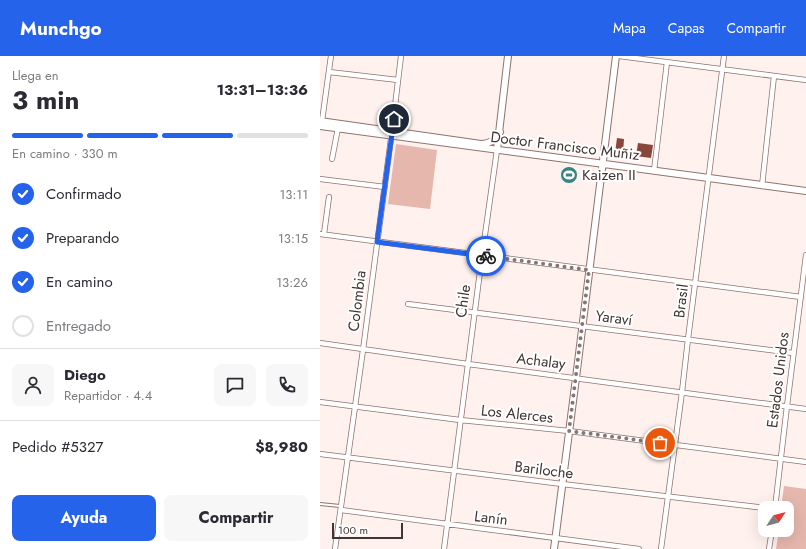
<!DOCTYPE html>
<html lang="es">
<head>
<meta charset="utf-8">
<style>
  :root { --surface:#fff; --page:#f7f7f7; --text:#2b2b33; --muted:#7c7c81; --line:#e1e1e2; --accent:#2563eb }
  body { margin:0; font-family:Jost,sans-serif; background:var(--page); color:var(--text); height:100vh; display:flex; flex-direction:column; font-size:15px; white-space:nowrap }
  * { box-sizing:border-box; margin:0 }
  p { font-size:13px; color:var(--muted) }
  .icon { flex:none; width:22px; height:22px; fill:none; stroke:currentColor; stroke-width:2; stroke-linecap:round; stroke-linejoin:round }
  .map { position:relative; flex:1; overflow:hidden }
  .details { display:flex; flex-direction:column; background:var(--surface); width:320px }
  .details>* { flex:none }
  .needle { width:26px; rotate:55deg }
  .fabs { position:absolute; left:438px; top:445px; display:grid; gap:8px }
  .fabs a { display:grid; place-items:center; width:36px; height:36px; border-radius:8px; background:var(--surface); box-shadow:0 4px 16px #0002; font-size:20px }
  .scale { position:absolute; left:12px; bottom:10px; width:71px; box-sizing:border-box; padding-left:4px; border:2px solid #413432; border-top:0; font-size:11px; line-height:14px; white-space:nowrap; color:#413432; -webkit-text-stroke:3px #fff; paint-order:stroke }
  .pin { position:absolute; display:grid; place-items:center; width:34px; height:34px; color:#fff; margin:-17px; border:2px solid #fff; border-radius:50%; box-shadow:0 1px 4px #0007 }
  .courier { position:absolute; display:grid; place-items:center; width:40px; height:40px; margin:-20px; border:3px solid #2563eb; border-radius:50%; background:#fff; color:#222; box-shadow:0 1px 5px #0007 }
  .head em { font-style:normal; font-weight:700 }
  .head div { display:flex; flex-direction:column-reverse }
  .head { display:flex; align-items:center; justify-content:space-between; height:68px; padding:0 12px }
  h1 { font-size:26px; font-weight:700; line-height:30px }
  .bar { display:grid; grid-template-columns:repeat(4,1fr); gap:6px 4px; align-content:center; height:48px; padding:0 12px }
  .bar i { height:5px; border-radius:3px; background:var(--line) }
  .bar .active { background:var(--accent) }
  .bar p { grid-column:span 4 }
  .line { display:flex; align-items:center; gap:10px; padding:0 12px; border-top:1px solid var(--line) }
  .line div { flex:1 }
  .round { display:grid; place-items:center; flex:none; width:42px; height:42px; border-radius:8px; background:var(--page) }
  ol { padding:0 12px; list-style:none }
  li { display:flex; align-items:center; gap:12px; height:44px }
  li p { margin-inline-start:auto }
  li .icon { padding:4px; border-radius:50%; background:var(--accent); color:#fff; stroke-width:4 }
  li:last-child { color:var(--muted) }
  li i { width:22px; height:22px; border:2px solid var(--line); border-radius:50% }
  .action { display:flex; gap:8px; margin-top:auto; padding:8px 12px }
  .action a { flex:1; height:46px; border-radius:8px; background:var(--accent); color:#fff; font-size:16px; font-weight:700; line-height:46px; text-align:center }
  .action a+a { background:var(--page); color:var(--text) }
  header { display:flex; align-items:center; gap:24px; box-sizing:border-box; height:56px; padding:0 20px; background:var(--accent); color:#fff }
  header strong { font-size:19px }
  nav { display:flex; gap:22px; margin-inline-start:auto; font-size:14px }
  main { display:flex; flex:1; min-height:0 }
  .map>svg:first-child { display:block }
</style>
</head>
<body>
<header>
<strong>Munchgo</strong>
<nav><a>Mapa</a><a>Capas</a><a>Compartir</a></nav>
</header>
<main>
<section class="details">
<div class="head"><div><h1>3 min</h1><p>Llega en</p></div><em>13:31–13:36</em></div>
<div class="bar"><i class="active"></i><i class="active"></i><i class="active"></i><i></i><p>En camino · 330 m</p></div>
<ol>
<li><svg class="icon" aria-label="check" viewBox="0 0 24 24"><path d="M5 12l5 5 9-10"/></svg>Confirmado<p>13:11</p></li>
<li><svg class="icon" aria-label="check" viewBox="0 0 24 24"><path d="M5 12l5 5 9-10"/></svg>Preparando<p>13:15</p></li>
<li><svg class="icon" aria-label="check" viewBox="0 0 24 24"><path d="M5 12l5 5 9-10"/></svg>En camino<p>13:26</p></li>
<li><i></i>Entregado</li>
</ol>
<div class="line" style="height:72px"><a class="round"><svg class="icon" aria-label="person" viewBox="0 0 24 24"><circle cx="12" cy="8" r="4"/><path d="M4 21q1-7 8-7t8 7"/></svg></a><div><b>Diego</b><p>Repartidor · 4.4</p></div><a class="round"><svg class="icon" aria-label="chat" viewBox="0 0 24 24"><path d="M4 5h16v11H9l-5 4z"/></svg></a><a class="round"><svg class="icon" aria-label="phone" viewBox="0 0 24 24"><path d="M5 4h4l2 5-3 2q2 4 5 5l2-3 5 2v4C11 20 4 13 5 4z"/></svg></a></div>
<div class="line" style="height:52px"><div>Pedido #5327</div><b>$8,980</b></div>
<div class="action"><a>Ayuda</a><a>Compartir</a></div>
</section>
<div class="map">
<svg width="486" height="493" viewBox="0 0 486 493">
  <rect width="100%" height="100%" fill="#fef1ee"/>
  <path fill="#e6b7ad" d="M76,88L117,94L110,153L68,148Z
    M464,430L486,433V493H456L459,474H467V452H461Z"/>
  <path fill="#87473a" d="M297,82L304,83L303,98L295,97Z
    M318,87L333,89L331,102L316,100Z"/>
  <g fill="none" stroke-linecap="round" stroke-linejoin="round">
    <g stroke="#90736d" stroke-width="4">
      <path id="service" d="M0,448L20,450"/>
    </g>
    <g stroke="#90736d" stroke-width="6">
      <path id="minor" d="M299,0L486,24
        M9,16L78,24
        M2,65L11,0
        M12,103L18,72
        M334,115L347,6
        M0,123L65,131
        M442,130L454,20
        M0,178L481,241
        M4,178L9,141
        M88,248L473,297
        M0,287L148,308L486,353
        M0,346L140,364L249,375L486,406
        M0,398L242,428L445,452
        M455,452L467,350L486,199
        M21,454L319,493
        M15,493L43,294L72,75L81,0
        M124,493L162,200L177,94
        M341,493L362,336L368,283L404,0
        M449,493L452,474"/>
    </g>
    <g stroke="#90736d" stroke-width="8">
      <path id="secondary" d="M0,65L161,88C171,87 174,85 180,76
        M0,70L486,135
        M177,94L188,0
        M234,493L256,322L296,0"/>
    </g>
    <use href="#service" stroke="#fff" stroke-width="2"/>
    <use href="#minor" stroke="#fff" stroke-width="4.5"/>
    <use href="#secondary" stroke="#fff" stroke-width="6"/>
  </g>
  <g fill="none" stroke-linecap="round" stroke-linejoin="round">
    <path stroke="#837674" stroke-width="4" stroke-dasharray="0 7.2" d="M166,200L269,214L249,375L340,387"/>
    <path stroke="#2563eb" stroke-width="5" d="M74,63L57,186L166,200"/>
  </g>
  <defs>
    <g id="stadium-disc" transform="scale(0.9)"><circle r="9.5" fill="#3b8380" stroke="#fff"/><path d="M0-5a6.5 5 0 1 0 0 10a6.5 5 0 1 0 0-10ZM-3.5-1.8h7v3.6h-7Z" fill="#fff"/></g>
  </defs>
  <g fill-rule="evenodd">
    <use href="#stadium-disc" x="249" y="119"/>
  </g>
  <g text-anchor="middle" stroke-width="4" stroke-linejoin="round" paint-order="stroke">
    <g font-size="15" fill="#413432" stroke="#fff">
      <text transform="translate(245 90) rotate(7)" y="5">Doctor Francisco Muñiz</text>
      <text transform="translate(37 245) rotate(-83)" y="5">Colombia</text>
      <text transform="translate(143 245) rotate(-82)" y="5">Chile</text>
      <text transform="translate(361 245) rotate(-83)" y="5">Brasil</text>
      <text transform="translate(294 262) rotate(7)" y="5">Yaraví</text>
      <text transform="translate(221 305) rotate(7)" y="5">Achalay</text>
      <text transform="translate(458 324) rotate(-83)" y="5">Estados Unidos</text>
      <text transform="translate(197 358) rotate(6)" y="5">Los Alerces</text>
      <text transform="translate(224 414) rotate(7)" y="5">Bariloche</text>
      <text transform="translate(171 462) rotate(7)" y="5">Lanín</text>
    </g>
    <g font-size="15" fill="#413432" stroke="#fff" text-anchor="start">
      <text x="262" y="124">Kaizen II</text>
    </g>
  </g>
</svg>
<div class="fabs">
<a><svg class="needle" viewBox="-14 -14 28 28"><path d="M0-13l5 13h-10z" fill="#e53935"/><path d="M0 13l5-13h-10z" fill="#7c7c81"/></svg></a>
</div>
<div class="scale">100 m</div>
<div class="pin" style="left:340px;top:387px;background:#ea580c"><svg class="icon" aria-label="bag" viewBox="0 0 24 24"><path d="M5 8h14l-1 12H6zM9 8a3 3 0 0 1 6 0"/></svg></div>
<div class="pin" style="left:74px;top:63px;background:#1f2937"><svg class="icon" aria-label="home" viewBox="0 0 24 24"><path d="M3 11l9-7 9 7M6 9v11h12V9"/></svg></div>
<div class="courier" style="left:166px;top:200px"><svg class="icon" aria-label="bike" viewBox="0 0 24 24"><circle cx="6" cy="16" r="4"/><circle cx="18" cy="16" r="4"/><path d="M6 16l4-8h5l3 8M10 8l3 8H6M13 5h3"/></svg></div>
</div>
</main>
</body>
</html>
